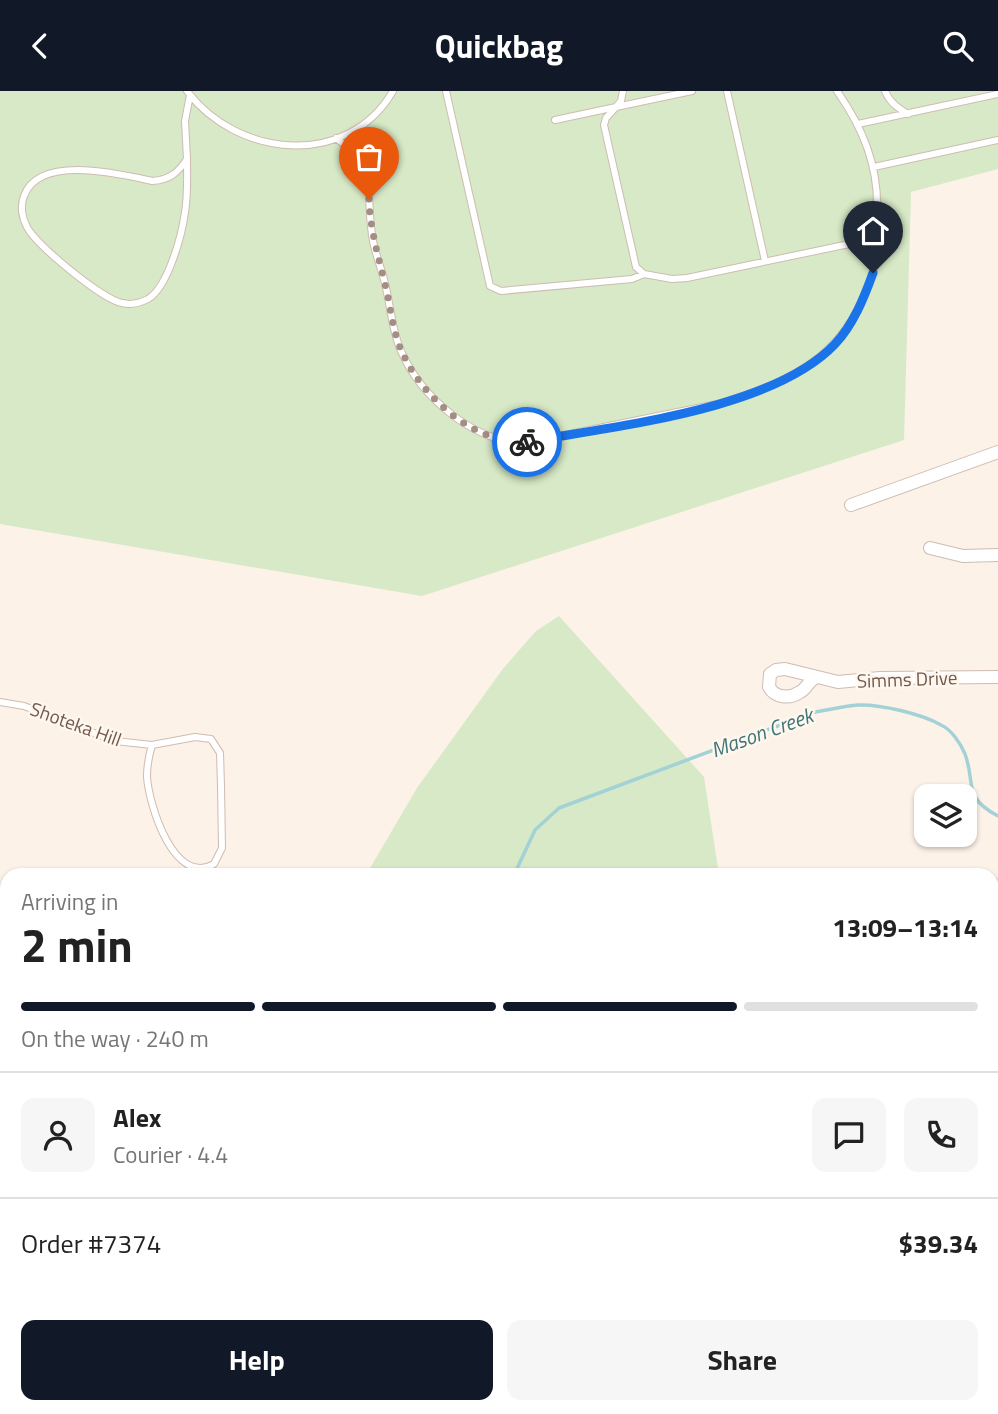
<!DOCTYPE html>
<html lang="en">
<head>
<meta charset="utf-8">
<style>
  :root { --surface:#fff; --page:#f6f6f6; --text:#222; --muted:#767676; --line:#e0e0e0; --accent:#111827 }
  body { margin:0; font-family:"Titillium Web",sans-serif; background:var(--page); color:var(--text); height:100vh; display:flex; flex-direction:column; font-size:26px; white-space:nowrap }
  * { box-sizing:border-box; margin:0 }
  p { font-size:23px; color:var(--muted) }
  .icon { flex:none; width:38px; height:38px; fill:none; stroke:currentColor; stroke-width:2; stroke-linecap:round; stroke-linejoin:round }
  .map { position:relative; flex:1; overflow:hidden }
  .sheet { position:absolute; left:0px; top:777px; width:999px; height:546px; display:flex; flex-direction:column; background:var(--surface); border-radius:21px 21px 0 0; box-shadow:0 2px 5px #0004 }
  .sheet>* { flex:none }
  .fabs { position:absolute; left:914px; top:693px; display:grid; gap:14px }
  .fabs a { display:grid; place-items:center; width:63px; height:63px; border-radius:14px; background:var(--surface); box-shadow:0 2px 5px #0004; font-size:35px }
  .pin { position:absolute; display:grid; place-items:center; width:60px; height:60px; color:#fff; margin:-72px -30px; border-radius:50% 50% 50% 0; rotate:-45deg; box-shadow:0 0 7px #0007 }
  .pin .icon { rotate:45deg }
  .courier { position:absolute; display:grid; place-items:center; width:70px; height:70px; margin:-35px; border:5px solid #1a73e8; border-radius:50%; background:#fff; color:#222; box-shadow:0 2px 9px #0007 }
  .head em { font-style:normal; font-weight:700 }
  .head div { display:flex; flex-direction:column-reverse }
  .head { display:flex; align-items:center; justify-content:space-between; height:119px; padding:0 21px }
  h1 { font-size:46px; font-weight:700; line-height:52px }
  .bar { display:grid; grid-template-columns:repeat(4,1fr); gap:10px 7px; align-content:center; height:84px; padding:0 21px }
  .bar i { height:9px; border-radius:5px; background:var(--line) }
  .bar .current { background:var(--accent) }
  .bar p { grid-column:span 4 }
  .line { display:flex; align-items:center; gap:18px; padding:0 21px; border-top:2px solid var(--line) }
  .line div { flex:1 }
  .round { display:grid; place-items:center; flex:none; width:74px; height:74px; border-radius:14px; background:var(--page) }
  .button { display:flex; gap:14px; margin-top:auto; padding:14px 21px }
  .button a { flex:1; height:80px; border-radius:14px; background:var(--accent); color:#fff; font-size:28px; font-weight:700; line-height:80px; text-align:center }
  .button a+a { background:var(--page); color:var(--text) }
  header { display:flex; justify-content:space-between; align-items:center; height:91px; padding:0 21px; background:var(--accent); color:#fff; font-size:32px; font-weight:700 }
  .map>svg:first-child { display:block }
</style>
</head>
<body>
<header><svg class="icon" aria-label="back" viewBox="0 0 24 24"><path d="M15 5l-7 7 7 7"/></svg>Quickbag<svg class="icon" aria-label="search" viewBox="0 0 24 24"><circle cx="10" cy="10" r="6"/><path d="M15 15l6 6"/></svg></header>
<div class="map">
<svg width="998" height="1323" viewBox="0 0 998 1323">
  <rect width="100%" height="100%" fill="#fcf2e8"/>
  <path fill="#fbe3dc" d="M998,786V1079L992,1080V787Z"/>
  <path fill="#d7e9c6" d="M0,0H998V78L911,101L904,349L422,505L0,433Z
    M559,525L704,686L719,784H366L417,697L502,579L536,540Z"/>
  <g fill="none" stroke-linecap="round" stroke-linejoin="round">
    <path stroke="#a3d2d6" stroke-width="3.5" d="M514,784L535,739L559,717L815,621C829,619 844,615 858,614C880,613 922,623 941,634C951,638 961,653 965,663C976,693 962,706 998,725
      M0,1181L7,1177"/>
    <g stroke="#cfbcb1" stroke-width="8">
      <path id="service" d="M187,0C237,67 348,78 393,0
        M446,0L490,195L501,200L632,188L644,183L672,188L687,187L873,148C878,141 877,131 877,122C879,76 863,37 837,0
        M727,0L765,170
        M885,0C890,12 898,17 908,23
        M555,29L616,16L621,10L623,0
        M858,33L998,3
        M336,47L360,66L365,75C371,99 368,125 373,150C376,166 383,181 386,197C391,218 392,240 401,260C421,306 473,351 525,352L717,313C789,292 843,267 870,191C875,175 881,162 876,145
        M187,68C187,86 188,104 185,121C182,144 168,196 148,208C140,212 130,214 122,212C103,209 36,154 27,136C22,127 20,115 24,105C39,63 120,83 152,90C169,89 178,82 187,68Z
        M187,68L185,30L190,4
        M874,76L998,49
        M644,183L636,176L604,34L606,27L616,16L692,0
        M0,611L24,615L115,650L152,654
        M195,646L211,648L220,662L221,695L222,757L214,773C174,796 149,714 147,686C147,675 149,664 152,654Z
        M992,929L998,928
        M992,946L998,993
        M992,1016L998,1015
        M992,1050L998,1049
        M0,1055L7,1052
        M992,1158L998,1156
        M58,1316L60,1323"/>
    </g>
    <g stroke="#cfbcb1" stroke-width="14">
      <path id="minor" d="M851,414L998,361
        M930,457L963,465L998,464
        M817,586C808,589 808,597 800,601C790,608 775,607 769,596L770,583L776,579L785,578L838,591L880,587L998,586
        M992,909L998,907
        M0,1245L7,1242
        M863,1316L865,1323"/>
    </g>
    <g stroke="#cfbcb1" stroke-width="18">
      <path id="tertiary" d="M0,1269L7,1290
        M16,1316L19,1323"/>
    </g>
    <g stroke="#d2bcaf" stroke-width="19">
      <path id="secondary" d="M0,809L7,818
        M0,830L7,838"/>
    </g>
    <g stroke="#d8d0cd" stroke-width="21">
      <path id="primary" d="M0,1016L7,1013
        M0,1036L7,1034
        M992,1095H998
        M992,1117L998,1116"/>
    </g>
    <use href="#service" stroke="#fff" stroke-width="6"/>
    <use href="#minor" stroke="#fff" stroke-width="12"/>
    <use href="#tertiary" stroke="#fff" stroke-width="16"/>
    <use href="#secondary" stroke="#fff" stroke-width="18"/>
    <use href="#primary" stroke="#f7d2a3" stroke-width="19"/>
  </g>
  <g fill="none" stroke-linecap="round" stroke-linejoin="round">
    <path stroke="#a48e83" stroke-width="7" stroke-dasharray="0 12.6" d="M369,108C370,138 378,164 385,193C391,216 392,240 402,261C422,306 475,354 527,351"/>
    <path stroke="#1a73e8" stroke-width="9" d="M527,351C614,335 773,319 835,253C853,234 864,207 873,182"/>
  </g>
  <g text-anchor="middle" stroke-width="5" stroke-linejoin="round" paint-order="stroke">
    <g font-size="19" fill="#75584d" stroke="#fef7ee">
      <text transform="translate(907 588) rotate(-2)" y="7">Simms Drive</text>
      <text transform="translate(76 633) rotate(20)" y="7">Shoteka Hill</text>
    </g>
    <g font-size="21" font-style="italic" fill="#417479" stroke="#fef7ee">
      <text transform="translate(762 642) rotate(-20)" y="7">Mason Creek</text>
    </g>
  </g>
</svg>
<div class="fabs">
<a><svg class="icon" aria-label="layers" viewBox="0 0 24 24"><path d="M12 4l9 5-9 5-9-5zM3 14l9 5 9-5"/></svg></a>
</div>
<div class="pin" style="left:369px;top:108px;background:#ea580c"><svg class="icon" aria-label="bag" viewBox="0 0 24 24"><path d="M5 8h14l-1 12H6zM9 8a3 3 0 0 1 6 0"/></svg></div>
<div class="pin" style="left:873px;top:182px;background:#1f2937"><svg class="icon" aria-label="home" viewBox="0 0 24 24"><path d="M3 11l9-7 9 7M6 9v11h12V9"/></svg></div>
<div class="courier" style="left:527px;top:351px"><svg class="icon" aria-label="bike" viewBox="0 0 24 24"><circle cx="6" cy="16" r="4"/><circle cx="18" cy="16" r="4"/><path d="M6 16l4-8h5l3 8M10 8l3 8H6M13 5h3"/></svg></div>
<section class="sheet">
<div class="head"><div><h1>2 min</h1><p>Arriving in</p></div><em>13:09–13:14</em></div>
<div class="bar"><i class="current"></i><i class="current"></i><i class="current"></i><i></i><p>On the way · 240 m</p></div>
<div class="line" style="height:126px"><a class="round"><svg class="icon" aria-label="person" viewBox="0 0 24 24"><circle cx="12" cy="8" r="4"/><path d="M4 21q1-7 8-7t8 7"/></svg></a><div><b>Alex</b><p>Courier · 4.4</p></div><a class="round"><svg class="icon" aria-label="chat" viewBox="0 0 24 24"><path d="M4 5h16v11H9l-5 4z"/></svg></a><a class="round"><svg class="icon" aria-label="phone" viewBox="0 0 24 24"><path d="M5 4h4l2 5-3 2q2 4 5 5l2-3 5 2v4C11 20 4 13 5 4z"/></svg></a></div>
<div class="line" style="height:91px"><div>Order #7374</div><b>$39.34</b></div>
<div class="button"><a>Help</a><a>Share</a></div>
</section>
</div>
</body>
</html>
